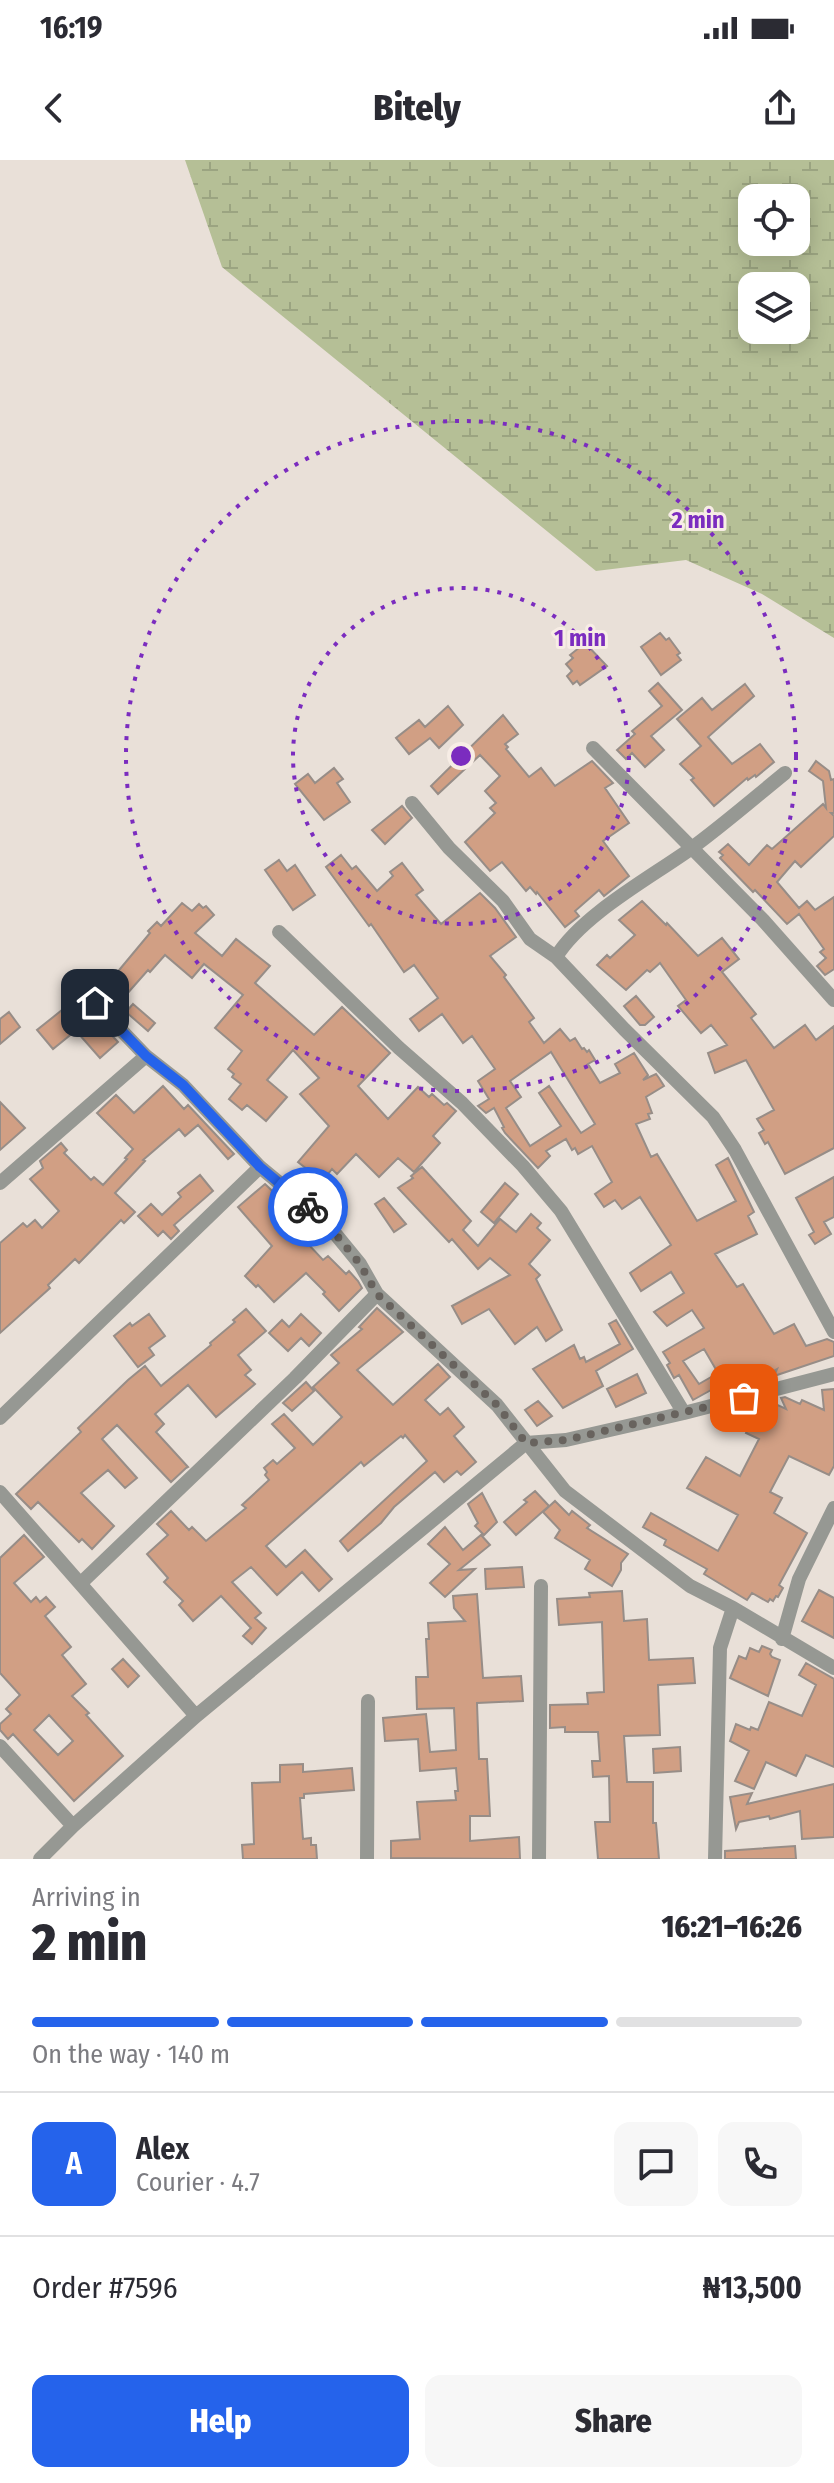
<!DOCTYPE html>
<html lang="en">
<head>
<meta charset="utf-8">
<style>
  :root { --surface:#fff; --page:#f7f7f7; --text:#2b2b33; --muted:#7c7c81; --line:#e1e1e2; --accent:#2563eb }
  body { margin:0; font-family:"Fira Sans Condensed",sans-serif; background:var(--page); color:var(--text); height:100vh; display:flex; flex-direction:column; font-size:30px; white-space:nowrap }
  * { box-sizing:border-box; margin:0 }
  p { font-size:26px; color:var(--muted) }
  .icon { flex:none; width:44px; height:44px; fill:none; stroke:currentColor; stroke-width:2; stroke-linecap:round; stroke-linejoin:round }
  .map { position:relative; height:1699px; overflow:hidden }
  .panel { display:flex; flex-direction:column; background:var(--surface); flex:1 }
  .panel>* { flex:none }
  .buttons { position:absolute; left:738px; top:24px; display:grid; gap:16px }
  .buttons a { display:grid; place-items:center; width:72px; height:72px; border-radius:16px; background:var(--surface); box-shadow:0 4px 20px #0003; font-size:40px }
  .pin { position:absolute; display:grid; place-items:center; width:68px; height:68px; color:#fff; margin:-34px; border-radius:16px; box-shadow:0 4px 12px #0006 }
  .courier { position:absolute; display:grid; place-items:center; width:80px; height:80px; margin:-40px; border:6px solid #2563eb; border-radius:50%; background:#fff; color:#222; box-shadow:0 2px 10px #0007 }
  .headline em { font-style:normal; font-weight:800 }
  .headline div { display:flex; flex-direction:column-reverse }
  .headline { display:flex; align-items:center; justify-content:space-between; height:136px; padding:0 32px }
  h1 { font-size:52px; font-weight:800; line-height:60px }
  .bar { display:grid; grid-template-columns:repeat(4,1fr); gap:12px 8px; align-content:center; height:96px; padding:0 32px }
  .bar i { height:10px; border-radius:6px; background:var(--line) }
  .bar .current { background:var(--accent) }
  .bar p { grid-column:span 4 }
  .line { display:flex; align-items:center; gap:20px; padding:0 32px; border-top:2px solid var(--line) }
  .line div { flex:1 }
  .round { display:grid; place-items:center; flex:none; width:84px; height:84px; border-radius:16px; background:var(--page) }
  .button { display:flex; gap:16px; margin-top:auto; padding:16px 32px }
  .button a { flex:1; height:92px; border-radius:16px; background:var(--accent); color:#fff; font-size:32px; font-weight:800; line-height:92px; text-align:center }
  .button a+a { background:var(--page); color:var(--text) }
  .status { display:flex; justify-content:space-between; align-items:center; height:56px; padding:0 40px; background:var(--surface); direction:ltr }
  .status svg { height:22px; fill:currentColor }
  header { display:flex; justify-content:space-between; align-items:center; height:104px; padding:0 32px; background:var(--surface); font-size:36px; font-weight:800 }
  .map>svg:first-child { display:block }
</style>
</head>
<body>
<div class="status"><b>16:19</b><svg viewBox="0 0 49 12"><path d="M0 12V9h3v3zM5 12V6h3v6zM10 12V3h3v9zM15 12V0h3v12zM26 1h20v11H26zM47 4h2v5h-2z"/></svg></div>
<header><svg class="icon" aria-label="back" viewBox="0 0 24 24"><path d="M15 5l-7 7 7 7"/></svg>Bitely<svg class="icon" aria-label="share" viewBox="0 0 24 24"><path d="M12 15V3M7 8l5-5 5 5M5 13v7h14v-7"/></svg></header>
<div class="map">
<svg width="834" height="1699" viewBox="0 0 834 1699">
  <defs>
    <pattern id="wetland-marsh" width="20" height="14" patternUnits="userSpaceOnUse" patternTransform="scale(2)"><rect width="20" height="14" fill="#b5bf96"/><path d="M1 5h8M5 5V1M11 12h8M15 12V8" fill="none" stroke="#9ba481"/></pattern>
  </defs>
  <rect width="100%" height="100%" fill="#e9e0d8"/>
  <path fill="url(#wetland-marsh)" fill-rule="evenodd" d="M185,0H834V478L762,434L686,400L596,411L222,107ZM752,38H796V82H752ZM752,126H796V170H752Z"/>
  <path fill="#d19f84" stroke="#978d87" stroke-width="2" fill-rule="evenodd" d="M660,473L666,480L669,478L680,493L677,495L681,500L661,515L641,487Z
    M585,483L607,506L580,525L577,521L573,524L567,516L572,511L566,504L573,498L570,495Z
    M658,523L682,550L651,576L664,590L645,607L632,593L626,599L617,590L635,574L632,571L662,546L649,531Z
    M745,524L754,536L708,577L732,604L760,584L774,602L756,617L755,615L748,620L747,618L714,646L691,620L694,618L680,604L701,586L677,559L702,538L712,550Z
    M448,546L463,565L439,588L430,578L409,594L396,578L419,560L425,567Z
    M503,555L518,574L505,584L508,587L506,589L529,617L541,608L555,626L592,601L613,623L605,628L629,663L603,681L629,716L604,736L599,730L575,751L579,756L565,767L537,732L536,734L530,727L526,731L502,702L490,711L465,682L495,653L490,648L496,643L485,631L500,616L480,595L438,634L431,626Z
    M816,601L829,611L831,620L834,619V653H831L834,656V676L801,707L795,701L777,722L799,748L807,741L815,750L834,737V809L825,815L817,806L826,798L820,792L824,789L799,754L787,764L755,730L753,732L720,698L723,695L719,692L728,684L749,705L767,685L772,689L823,644L826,648L823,621L809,611Z
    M334,608L343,619L337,623L350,642L324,660L295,624L308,614L315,623Z
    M402,646L412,658L385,684L372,670Z
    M341,695L352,709L356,706L377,731L393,716L390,712L402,703L423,730L416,735L441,764L480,733L495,748L516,777L490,796L506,815L504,817L534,858L529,862L544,883L560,869L570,881L575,878L582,889L584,888L587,892L589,890L595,900L588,904L600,923L620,913L615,904L634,893L648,915L643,920L656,914L659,918L664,926L646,937L652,953L648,954L650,959L636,964L651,997L657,994L697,1061L736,1041L716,1005L728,998L754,1052L748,1056L757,1074L715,1094L737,1127L743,1124L774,1174L794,1164L806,1186L827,1179L834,1182V1196L774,1216L777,1209L756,1221L749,1209L693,1240L679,1215L674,1218L667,1205L670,1203L663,1192L704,1168L692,1150L667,1166L654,1152L684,1133L671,1112L641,1131L630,1113L671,1085L640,1037L622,1049L615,1040L604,1047L595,1034L612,1022L592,986L578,994L575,988L572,990L566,979L546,991L550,996L538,1008L505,973L502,968L504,967L494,948L486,953L478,946L489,939L478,921L495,909L472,876L463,883L442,854L419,871L410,859L438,838L414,805L404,812L371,764L369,766L326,707ZM551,892L595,964L581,973L549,926L539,933L561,966L530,986L506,948L521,937L510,921ZM704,1189L718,1213L699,1224L683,1201Z
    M279,700L287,711L295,705L315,735L293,750L265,710Z
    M642,741L666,765L667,763L698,796L722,778L739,799L722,812L756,854L751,858L774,888L805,865L816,880L834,866V988L785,1014L768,982L765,984L759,973L764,970L757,959L774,950L746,900L715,913L708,893L727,885L711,865L701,873L678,846L686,840L660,803L650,812L647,810L626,830L597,805L607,795L610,798L635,775L619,760Z
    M182,743L192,751L199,744L203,748L206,746L214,755L195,773L222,796L236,779L270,806L255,823L314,875L342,847L390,893L358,926L388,959L418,927L429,937L432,934L444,945L447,943L456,951L433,976L440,983L414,1012L398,998L379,1017L356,994L337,1014L332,1009L320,1024L310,1015L312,1013L298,1002L329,966L300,934L319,918L293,890L267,920L287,937L266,961L247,945L242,950L229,939L241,924L232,917L234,914L228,909L242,891L215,868L243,835L204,804L192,818L165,795L150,812L148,810L126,835L110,821L150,773L148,771L157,762L161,766Z
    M636,836L654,857L645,865H640L624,846Z
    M133,844L155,863L148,871L126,852Z
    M62,850L69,860L81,851L84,855L89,851L118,882L100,898L78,873L76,875L74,872L53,889L37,870Z
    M9,852L20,867L0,884V859Z
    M163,926L184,949L188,945L234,994L228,999L198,965L185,976L179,969L143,1000L145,1001L115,1033L135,1052L124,1063L121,1060L79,1103L75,1099L48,1125L50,1128L0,1173V1083L23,1063L27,1067L35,1060L42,1068L59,1051L30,1019L43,1008L40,1001L61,983L67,990L64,993L91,1020L94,1017L103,1025L127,999L125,998L133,989L97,953L116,935L134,953Z
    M0,942L25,968L0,990Z
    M422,1007L471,1061L463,1070L478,1086L500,1059L516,1072L531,1054L541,1063L537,1068L550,1080L529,1104L540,1115L536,1119L562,1170L546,1181L537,1167L515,1184L489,1149L462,1164L452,1146L510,1115L490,1098L478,1109L452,1079L449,1082L398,1028L413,1018L411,1016Z
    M200,1015L213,1031L174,1065L179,1071L171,1079L163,1071L158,1076L138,1056L151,1044L162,1055L181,1037L178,1033Z
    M834,1017V1057L824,1062L831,1074L815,1084L809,1075L814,1072L796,1038Z
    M505,1023L518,1034L494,1063L481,1052Z
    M265,1024L290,1048L285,1052L311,1081L308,1084L323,1100L328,1096L346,1114L349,1111L358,1121L362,1128L339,1151L323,1134L325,1132L306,1113L274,1142L258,1125L256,1127L245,1116L272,1086L238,1047Z
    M384,1038L406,1064L394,1072L375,1044Z
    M377,1148L403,1172L357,1210L393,1245L438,1204L450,1217L425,1240L440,1255L448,1248L464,1267L454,1276L476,1302L461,1315L457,1311L444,1322L435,1312L394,1347L381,1363L348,1391L340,1381L427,1301L405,1275L403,1278L401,1276L364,1306L361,1302L266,1386L286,1407L305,1390L332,1419L319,1431L302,1412L277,1435L251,1407L232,1422L261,1453L255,1458L266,1468L252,1484L243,1476L251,1468L221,1436L193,1461L179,1445L183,1441L164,1422L168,1418L147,1394L168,1375L157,1364L171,1351L189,1370L192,1367L206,1381L246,1348L242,1345L269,1320L265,1315L267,1312L264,1308L273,1300L277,1304L295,1288L272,1264L284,1254L313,1285L342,1257L313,1227L339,1203L331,1195L362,1169L359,1167Z
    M246,1149L266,1171L238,1195L251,1210L245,1215L255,1224L216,1257L188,1225L155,1254L164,1264L156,1272L188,1307L186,1308L171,1322L117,1265L102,1279L137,1318L125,1328L108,1310L81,1333L114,1366L92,1389L82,1379L79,1382L38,1342L31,1349L16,1334L81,1272L78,1268L128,1220L145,1206L161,1226L211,1185L210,1183L235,1162L233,1160Z
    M149,1154L165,1176L149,1188L154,1195L138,1207L114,1176L130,1163L132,1166Z
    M301,1154L321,1173L309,1186L301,1178L288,1191L269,1173L282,1160L289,1167Z
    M616,1160L633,1189L596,1211L603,1226L563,1248L533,1209L574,1185L580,1199L584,1197L586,1202L620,1184L609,1164Z
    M637,1214L646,1233L616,1247L607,1229Z
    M306,1222L314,1231L292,1251L283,1243Z
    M834,1229V1306L829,1315L789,1296L770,1332L782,1338L774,1353L807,1373L779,1425L783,1428L778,1437L776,1436L773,1441L770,1439L768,1442L752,1433L747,1440L704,1414L707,1409L664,1385L666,1380L643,1367L651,1353L718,1391L738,1355L687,1328L706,1297L740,1316L759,1279L746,1273L760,1244L769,1241L786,1249L781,1238L785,1237L800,1244L802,1240L824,1250L822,1230Z
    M538,1241L552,1256L537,1266L525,1250Z
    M535,1331L549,1346L516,1375L504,1362L527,1342L524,1340Z
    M482,1333L497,1362L484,1375L475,1366L478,1363L468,1344Z
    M555,1341L569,1355L572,1351L590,1365L587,1368L628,1394L621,1403V1410L612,1426L585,1409L590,1400L555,1378L560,1370L543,1352Z
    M445,1367L463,1390L481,1375L490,1385L459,1410L475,1409L445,1437L430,1423L450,1404L428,1384Z
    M24,1375L44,1397L14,1423L31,1442L36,1437L40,1442L46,1437L55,1447L45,1456L71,1487L62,1495L86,1524L72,1536L89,1553L86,1555L123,1596L74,1641L13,1574L8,1579L0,1570V1564L11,1554L6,1549L20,1535L0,1513V1398ZM49,1555L73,1581L58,1595L34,1570Z
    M522,1407L524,1427L486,1429L485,1409Z
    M819,1430L834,1438V1478L802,1461Z
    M622,1431L624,1461L647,1459L649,1500L693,1498L695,1523L658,1525L660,1575L624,1576L627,1622H653V1663H656L659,1699H598L595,1662H610L609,1616L593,1617L592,1601H600L598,1572H565V1567L550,1568V1545L588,1544L587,1533L604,1532L602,1462L559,1465L557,1439L590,1437L589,1433Z
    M477,1434L483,1518L521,1516L523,1541L477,1543L479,1599H487L490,1656H470V1681L519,1677L520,1699L391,1698V1681L420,1679L417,1642L456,1640L455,1631H458L456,1608L420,1611L418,1579L385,1581L383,1558L426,1554L430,1592L456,1590L454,1548L417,1549L416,1517H428L426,1479H429L428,1463L465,1461L454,1448L453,1436Z
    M762,1486L772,1490L770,1494L772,1497L780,1500L768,1536L730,1518L739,1496L746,1499L750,1488L759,1492Z
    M123,1499L139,1516L128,1527L112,1509Z
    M806,1503L834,1519V1607L806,1595L796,1616L766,1602L754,1629L735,1621L749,1591L730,1581L736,1564L750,1570L751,1567L758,1570L769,1542L802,1556L816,1525L799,1515Z
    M680,1587L681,1611L654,1613L653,1589Z
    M303,1604V1612L352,1608L354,1630L304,1634V1638H300L303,1679L311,1678V1685H316L317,1699H243L242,1685L254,1684L252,1623L280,1622V1605Z
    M834,1624V1677L802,1679L800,1651L770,1659L769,1656L739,1662L736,1669L730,1637L752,1633L747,1644Z
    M795,1686L796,1699H725V1691Z"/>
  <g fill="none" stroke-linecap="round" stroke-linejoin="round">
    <path stroke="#969893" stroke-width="14" d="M593,588L763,760L834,840
      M412,643L449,688L503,741L530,779L556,797L624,869L713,957L735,990L834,1172
      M279,772L399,888L462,943L523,1006L561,1051L684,1253
      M556,797C582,755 648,719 689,690C722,666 753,639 785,613
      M95,843L146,896L183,925L260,1007L324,1060L360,1104L377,1134L497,1245L565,1331L690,1426L733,1448L834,1508
      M0,1023L146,896
      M0,1258L260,1007
      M0,1332L196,1556
      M81,1423L295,1218L377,1134
      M782,1479L799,1419L834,1348
      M0,1586L73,1666
      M40,1699L73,1666L196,1556L526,1283L566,1280L684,1253L834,1214
      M367,1699L368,1541
      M539,1699L541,1426
      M715,1699L720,1488L733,1448"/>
  </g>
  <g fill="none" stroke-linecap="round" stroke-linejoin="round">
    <path stroke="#68635e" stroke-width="8" stroke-dasharray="0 14.4" d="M308,1047L324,1060L360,1104L377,1134L497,1245L526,1283L566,1280L744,1238"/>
    <path stroke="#2563eb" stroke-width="10" d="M95,843L146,896L183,925L260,1007L308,1047"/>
  </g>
  <g fill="none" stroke="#7b2cbf" stroke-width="4" stroke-dasharray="4 8">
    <circle cx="461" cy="596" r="168"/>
    <circle cx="461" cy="596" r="335"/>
  </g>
  <circle cx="461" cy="596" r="12" fill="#7b2cbf" stroke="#f7ede5" stroke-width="4"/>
  <g font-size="24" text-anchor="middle" font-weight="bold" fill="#7b2cbf" stroke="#f7ede5" stroke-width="6" stroke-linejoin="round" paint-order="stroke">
    <text x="698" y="368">2 min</text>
    <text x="580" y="486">1 min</text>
  </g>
</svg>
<div class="buttons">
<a><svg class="icon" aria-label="locate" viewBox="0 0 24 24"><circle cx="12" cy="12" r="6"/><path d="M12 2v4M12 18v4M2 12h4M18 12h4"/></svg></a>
<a><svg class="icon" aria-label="layers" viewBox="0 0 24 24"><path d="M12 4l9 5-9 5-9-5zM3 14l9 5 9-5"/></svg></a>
</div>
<div class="pin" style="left:744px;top:1238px;background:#ea580c"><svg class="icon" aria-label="bag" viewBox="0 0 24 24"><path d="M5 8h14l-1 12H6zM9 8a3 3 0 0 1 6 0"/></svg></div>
<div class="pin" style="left:95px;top:843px;background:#1f2937"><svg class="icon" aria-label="home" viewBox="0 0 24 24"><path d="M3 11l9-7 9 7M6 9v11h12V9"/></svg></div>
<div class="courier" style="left:308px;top:1047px"><svg class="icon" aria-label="bike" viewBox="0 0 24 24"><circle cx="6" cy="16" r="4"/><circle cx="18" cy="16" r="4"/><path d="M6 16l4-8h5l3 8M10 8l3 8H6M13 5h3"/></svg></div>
</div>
<section class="panel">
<div class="headline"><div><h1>2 min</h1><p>Arriving in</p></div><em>16:21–16:26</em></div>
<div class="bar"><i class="current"></i><i class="current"></i><i class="current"></i><i></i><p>On the way · 140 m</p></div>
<div class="line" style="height:144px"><b class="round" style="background:var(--accent);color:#fff">A</b><div><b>Alex</b><p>Courier · 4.7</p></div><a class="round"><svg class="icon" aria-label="chat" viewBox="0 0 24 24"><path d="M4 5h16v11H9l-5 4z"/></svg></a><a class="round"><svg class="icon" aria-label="phone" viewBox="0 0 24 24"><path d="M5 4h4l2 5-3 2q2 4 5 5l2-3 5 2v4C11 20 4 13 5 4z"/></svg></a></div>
<div class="line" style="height:104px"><div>Order #7596</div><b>₦13,500</b></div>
<div class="button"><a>Help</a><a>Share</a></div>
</section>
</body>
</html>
